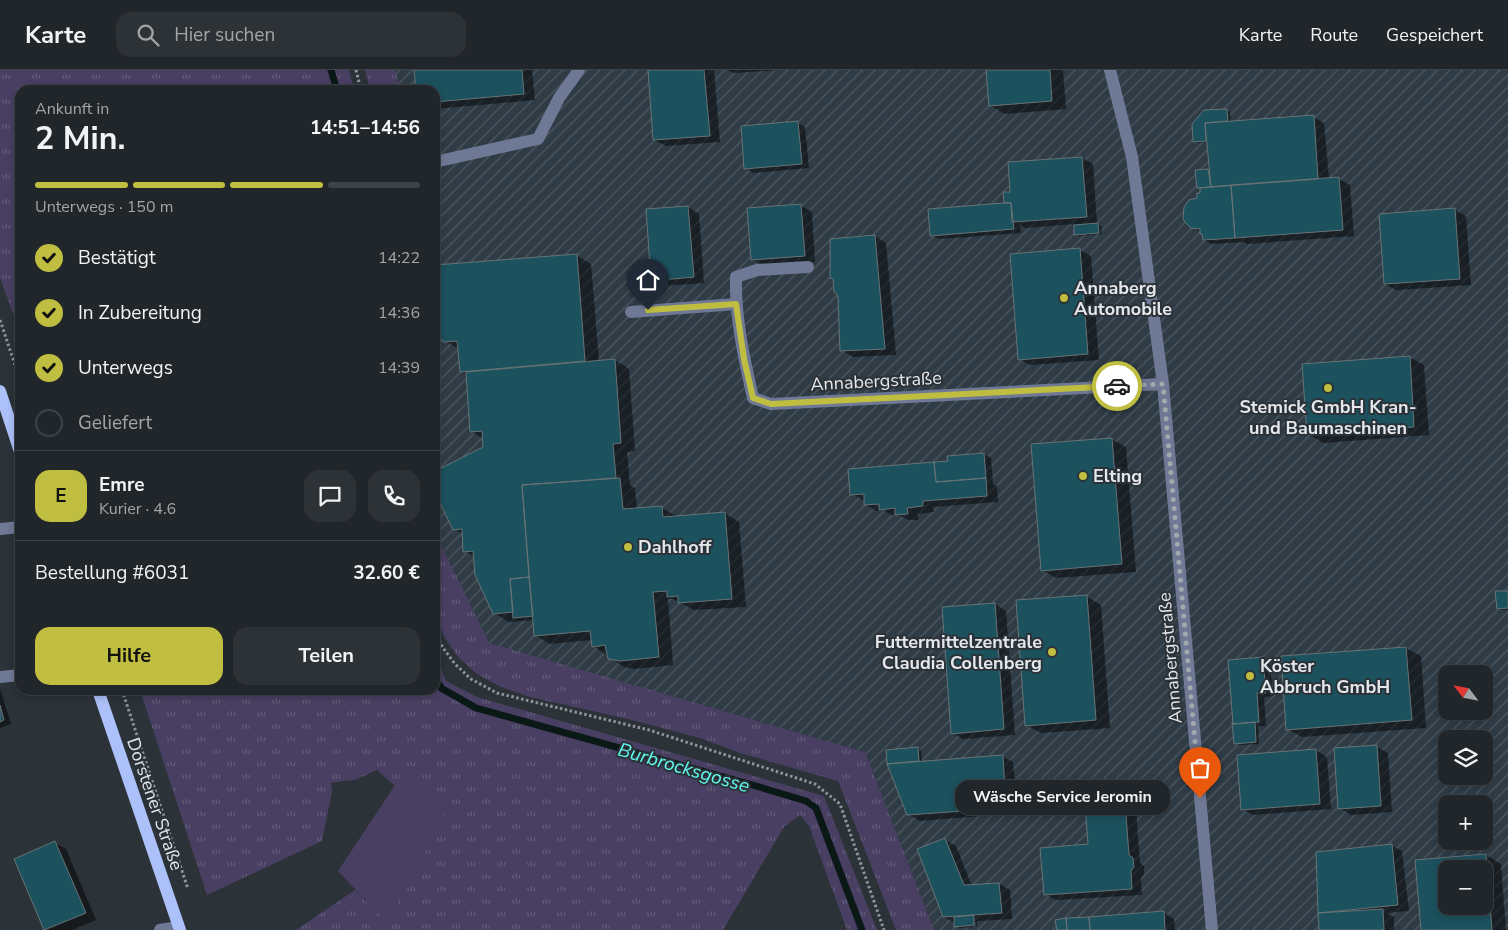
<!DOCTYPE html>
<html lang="de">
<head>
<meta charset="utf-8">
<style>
  :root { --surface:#20262a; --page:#2d3236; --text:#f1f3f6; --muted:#a2a5a8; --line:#3d4347; --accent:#bfbe41 }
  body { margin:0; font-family:"Nunito Sans",sans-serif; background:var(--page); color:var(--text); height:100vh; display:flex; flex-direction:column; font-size:19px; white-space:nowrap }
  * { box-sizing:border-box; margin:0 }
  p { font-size:16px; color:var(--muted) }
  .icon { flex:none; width:28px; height:28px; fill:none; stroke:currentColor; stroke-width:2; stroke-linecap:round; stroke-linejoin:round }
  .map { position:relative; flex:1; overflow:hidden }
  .sheet { position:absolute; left:15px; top:15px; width:425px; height:610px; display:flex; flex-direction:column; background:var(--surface); border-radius:15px; box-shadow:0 2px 8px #0003,0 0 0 1px var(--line) }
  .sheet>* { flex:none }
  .needle { width:32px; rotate:302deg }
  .controls { position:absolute; left:1438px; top:595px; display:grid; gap:10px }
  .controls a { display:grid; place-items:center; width:55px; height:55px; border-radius:10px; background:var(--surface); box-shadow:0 2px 8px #0003,0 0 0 1px var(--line); font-size:25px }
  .pin { position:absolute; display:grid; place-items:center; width:42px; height:42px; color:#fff; margin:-51px -21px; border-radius:50% 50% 50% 0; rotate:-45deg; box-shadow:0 0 5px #0007 }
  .pin .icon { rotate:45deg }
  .courier { position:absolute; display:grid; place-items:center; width:50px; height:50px; margin:-25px; border:4px solid #bfbe41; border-radius:50%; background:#fff; color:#222; box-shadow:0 1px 6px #0007 }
  .bubble { position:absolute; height:35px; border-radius:15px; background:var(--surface); box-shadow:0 2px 8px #0003,0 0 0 1px var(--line); font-size:16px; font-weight:700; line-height:35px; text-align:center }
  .head em { font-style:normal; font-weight:700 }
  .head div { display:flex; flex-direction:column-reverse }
  .head { display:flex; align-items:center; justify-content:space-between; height:85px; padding:0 20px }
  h1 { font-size:32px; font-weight:700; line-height:38px }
  .bar { display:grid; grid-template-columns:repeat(4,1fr); gap:8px 5px; align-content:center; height:60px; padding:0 20px }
  .bar i { height:6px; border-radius:4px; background:var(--line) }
  .bar .current { background:var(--accent) }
  .bar p { grid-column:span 4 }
  .line { display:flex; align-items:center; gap:12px; padding:0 20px; border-top:1px solid var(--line) }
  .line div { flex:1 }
  .round { display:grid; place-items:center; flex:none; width:52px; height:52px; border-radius:15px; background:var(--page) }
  ol { padding:0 20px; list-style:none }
  li { display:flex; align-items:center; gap:15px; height:55px }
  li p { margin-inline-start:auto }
  li .icon { padding:5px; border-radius:50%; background:var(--accent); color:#111; stroke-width:4 }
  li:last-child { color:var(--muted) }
  li i { width:28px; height:28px; border:2px solid var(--line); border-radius:50% }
  .action { display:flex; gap:10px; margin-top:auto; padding:10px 20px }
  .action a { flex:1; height:58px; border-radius:15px; background:var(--accent); color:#111; font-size:20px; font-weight:700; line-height:58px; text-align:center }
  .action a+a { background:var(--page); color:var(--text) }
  header { display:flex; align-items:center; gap:30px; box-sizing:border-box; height:70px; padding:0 25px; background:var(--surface); border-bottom:1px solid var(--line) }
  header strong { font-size:24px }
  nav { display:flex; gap:28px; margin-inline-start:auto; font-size:18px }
  .search { width:350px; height:45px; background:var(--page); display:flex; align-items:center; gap:12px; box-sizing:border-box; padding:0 18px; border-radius:15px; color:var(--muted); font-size:19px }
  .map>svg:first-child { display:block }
</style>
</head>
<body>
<header>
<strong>Karte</strong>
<div class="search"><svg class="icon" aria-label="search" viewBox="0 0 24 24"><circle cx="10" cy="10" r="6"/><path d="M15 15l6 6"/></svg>Hier suchen</div>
<nav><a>Karte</a><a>Route</a><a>Gespeichert</a></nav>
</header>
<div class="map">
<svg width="1508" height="860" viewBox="0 0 1508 860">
  <defs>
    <pattern id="industrial-furrows" width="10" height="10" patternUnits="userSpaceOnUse" patternTransform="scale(1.25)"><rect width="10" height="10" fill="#2f3c46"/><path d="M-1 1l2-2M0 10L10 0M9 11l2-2" fill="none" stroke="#4d5861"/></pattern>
    <pattern id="grass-tufts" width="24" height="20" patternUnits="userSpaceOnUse" patternTransform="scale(1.25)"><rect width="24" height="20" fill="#483f62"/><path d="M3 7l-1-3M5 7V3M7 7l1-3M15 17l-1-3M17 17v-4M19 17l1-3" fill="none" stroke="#625b79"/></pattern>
  </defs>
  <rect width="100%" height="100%" fill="#2b3238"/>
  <path fill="url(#industrial-furrows)" fill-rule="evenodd" d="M395,0H1508V860H934L865,682L488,573L435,463V20H401ZM1446,604H1484V641H1446ZM1446,669H1484V706H1446ZM1446,734H1484V771H1446ZM1446,799H1484V836H1446Z"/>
  <path fill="url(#grass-tufts)" d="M0,0H349L354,20H20V262L0,208Z
    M365,0H395L401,20H370Z
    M435,463L489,573L865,682L934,860H896L838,711L740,683L700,668L628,649L530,627L499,616L477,604L458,587L445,568L435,544Z
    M435,584L446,611L477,627L824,726L877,860H847L809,756L800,745L784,757L723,860H296L355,820L387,852L401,706L395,716L377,700L355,710L342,711L331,713L332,722L322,771L207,825L140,620H435Z"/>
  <path fill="#483f62" d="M401,706L451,732L387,853L338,801Z"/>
  <path fill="#0007" fill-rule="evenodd" d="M415,0H532L535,30L435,39V20H417Z
    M649,0H714L720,72L666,76L654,70Z
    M728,0H779L734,3Z
    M987,0H1063L1066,39L1005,44L990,35Z
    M1227,40L1230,42L1231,53L1313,47L1324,53L1329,109H1339L1350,115L1354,166L1247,174L1244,172L1212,174L1204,170V164L1192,157L1201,124V119L1198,117L1208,101L1211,102L1208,72L1198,73L1195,71L1193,54Z
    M798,53L805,57L809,98L753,103L746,98Z
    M1082,88L1093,94L1097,153L1101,156L1102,164L1079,166L1076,164L1075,154L1025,158L1020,155L1021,163L939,169L931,165L1006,134Z
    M800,135L812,142L815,192L763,196L752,189Z
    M688,137L699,144L704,213L663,216L652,210L647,140Z
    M1455,140L1466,146L1471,215L1396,220L1385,214Z
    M875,166L886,173L896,285L853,287L842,280L839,226L831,171Z
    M1080,180L1091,186L1099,290L1030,295L1019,289Z
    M576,185L591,194L599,291L615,290L629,299L635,381L627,382L630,415L635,418L637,440L662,438L676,446L725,443L739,452L746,537L694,540L673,529H668L673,595L635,599L624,597L593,576L592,570L550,574L535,565L534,550L509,552L494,543L475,487L464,481L463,464L454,459L435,419V402L484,378V369L472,362L467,305L461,301L459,279L445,271Z
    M1409,287L1424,295L1429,365L1323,373L1308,364Z
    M1111,369L1126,377L1136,502L1056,508L1042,500Z
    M984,384L991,388L993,414L997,416L998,432L933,437L934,442L918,444V450H908L898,445H891L883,440L876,441L865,434V431L852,424L949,393Z
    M1508,522V540H1501L1498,538Z
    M1086,526L1101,535L1110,658L1041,663L1026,655Z
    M995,534L1006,541L1015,665L963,669L952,663Z
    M1406,578L1421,586L1426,658L1302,667L1287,659L1282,587Z
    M1263,588L1270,593L1273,626L1264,627L1266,656H1258L1259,674L1238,675L1235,673Z
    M0,619L11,654L0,658Z
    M1376,676L1388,683L1392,742L1351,745L1340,738Z
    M918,678L921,680L922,692L1002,686L1013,692L1017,743L920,751L908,744L888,693Z
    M1316,680L1327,687L1331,739L1253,745L1242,739L1238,686Z
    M1125,733L1136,739L1140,793L1144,796V804L1141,808L1142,825L1056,830L1045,824L1089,776L1086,736Z
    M945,770L956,776L972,816L999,814L1010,820L1012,849L977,851V856H976V852H973V857L959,858L956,856L955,853L944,847Z
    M55,773L66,779L96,850L72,860H46L16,790Z
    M1391,775L1402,781L1409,841L1387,843L1394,847V860H1321L1317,783Z
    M1486,785L1501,794L1506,860H1422L1416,791ZM1446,799H1484V836H1446Z
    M1163,842L1174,849L1175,860H1058Z"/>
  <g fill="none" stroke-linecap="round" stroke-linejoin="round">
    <path stroke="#0a1816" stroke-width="7" d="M331,0L337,20
      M435,607L441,618L476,638L756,716L806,731L816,738L862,860"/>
  </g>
  <path fill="#1c515e" stroke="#687376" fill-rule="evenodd" d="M414,0H522L524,24L435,32V20H416Z
    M648,0H704L710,66L653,70Z
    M986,0H1050L1052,31L989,36Z
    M1227,39L1228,51L1205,53L1206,71L1193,72L1192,54L1204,40Z
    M1314,45L1318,109L1211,117L1205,53Z
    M798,51L802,94L744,99L741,56Z
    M1082,87L1087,147L1012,152L1011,133H1004L1003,122H1010L1008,92Z
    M1208,99L1211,117L1197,118L1195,100Z
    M1339,107L1343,160L1235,168L1231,115Z
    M1231,115L1235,168L1203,170L1202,164H1200V159L1191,158L1185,152L1183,149L1184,137L1189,130L1197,128V123H1200V118Z
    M1004,133H1011L1014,159L930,166L928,139Z
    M801,134L805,186L751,190L747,138Z
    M688,136L694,207L651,211L646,139Z
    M1455,138L1460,209L1384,214L1379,144Z
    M1098,153L1099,163L1074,165V155Z
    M875,165L885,279L840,281L838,227L836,223L834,222L833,209L830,208V169Z
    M1080,178L1088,284L1018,290L1010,184Z
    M577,184L585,291L460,302L457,271L444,272L439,268L435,195Z
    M1410,286L1414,357L1307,365L1302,294Z
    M615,289L621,373L613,374L616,408L522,415L529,507L510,509L513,542L493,544L475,505L473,481L463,482L462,459L453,460L435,422V401L483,377L482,361L470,362L466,302Z
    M1112,368L1122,494L1041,501L1031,374Z
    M984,383L986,408L936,412L934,392L948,391L947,386Z
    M934,392L936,412L986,408L987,426L923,431V436L907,438L908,444L895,445V438L879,440V434L864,435V424L850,425L848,399Z
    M620,408L623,439L662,436L663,447L725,442L732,529L678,533V526L667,527V521L653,522L659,587L620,591L608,589L605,575L592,577L590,561L534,566L522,415Z
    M529,507L533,546L513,548L510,509Z
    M1495,521H1508V538L1497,539Z
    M1087,525L1096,650L1025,656L1016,530Z
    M995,533L1004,659L951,664L942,537Z
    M1406,577L1412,650L1286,660L1281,586Z
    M1263,587L1266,623H1257L1259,652L1233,654L1228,590Z
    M0,635L4,650L0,652Z
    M1232,652L1233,654L1255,652L1256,672L1234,674Z
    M1377,675L1381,736L1338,739L1334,678Z
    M918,677L919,691L887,694L886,680Z
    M1316,679L1320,734L1241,740L1237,685Z
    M1003,685L1006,738L907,745L887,694Z
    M1125,732L1129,785L1133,788L1134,797L1131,801L1132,819L1044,825L1040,778L1088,774L1085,735Z
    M945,768L964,815L999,813L1002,843L943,847L917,779Z
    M55,771L86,843L44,860L14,789Z
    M1392,774L1398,835L1318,843L1316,782Z
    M1486,784L1492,860H1421L1415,790ZM1446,799H1484V836H1446Z
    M1383,839L1384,860H1319L1318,843Z
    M1164,841L1165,860H1090L1089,847Z
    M974,845V855L954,857V847Z
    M1089,847L1090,860H1067L1066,848Z
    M1066,848L1067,860H1057L1055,850Z"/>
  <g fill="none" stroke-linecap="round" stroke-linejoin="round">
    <path stroke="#8f9499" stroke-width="3" stroke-dasharray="2.5 2.5" stroke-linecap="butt" d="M356,0L361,20
      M0,250L20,310
      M435,561L443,578L455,594L471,609L497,623L649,660L815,714L840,734L884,860
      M122,620L188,819"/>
    <path stroke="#6f7995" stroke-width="12" d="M1110,0L1132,87L1163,314L1212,860
      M435,94L439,91L538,69L559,28L579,0
      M808,197L757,200L736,207C735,248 744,288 753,328L771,334L1163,314
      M631,242L736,234
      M0,459L20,457
      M0,607L20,605
      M160,860L178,857"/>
    <path stroke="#acc0f9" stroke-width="12" d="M0,321L20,382
      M98,620L180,860"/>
  </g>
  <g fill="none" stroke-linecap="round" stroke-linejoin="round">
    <path stroke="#a3a8ad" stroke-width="5" stroke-dasharray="0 9" d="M1117,316L1163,314L1200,728"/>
    <path stroke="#bfbe41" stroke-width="6" d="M648,240L736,234L744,289L753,328L771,334L1117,316"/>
  </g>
  <g fill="#bfbe41" stroke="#2b3238" stroke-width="2">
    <circle cx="1064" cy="228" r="5"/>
    <circle cx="1328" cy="318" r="5"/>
    <circle cx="1083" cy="406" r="5"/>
    <circle cx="628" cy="477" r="5"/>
    <circle cx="1052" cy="582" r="5"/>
    <circle cx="1250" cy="606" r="5"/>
  </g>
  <g text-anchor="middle" stroke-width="4" stroke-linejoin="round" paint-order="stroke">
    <g font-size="18" font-weight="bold" fill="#e4e8ec" stroke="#2b3238" text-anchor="start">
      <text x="1074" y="224">Annaberg<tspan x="1074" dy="21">Automobile</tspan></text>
      <text x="1328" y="343" text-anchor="middle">Stemick GmbH Kran-<tspan x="1328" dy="21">und Baumaschinen</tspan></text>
      <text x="1093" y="412">Elting</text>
      <text x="638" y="483">Dahlhoff</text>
      <text x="1042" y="578" text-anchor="end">Futtermittelzentrale<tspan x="1042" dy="21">Claudia Collenberg</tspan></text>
      <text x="1260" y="602">Köster<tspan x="1260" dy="21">Abbruch GmbH</tspan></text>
    </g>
    <g font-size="18" fill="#e4e8ec" stroke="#2b3238">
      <text transform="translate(876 311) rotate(-3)" y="6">Annabergstraße</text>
      <text transform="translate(1170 588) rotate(-95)" y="6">Annabergstraße</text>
      <text transform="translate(155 734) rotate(71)" y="6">Dorstener Straße</text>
    </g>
    <g font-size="19" font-style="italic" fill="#62f9ef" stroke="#2b3238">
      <text transform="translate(684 697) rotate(16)" y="7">Burbrocksgosse</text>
    </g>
  </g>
</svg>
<div class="controls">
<a><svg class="needle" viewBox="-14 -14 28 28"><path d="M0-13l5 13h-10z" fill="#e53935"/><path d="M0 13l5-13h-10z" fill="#a2a5a8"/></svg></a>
<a><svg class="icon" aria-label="layers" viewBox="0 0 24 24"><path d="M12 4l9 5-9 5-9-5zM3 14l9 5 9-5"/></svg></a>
<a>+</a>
<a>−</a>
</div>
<div class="pin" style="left:1200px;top:728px;background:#ea580c"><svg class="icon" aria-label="bag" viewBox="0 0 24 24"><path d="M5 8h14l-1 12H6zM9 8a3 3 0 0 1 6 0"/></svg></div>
<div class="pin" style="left:648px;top:240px;background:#1f2937"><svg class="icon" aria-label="home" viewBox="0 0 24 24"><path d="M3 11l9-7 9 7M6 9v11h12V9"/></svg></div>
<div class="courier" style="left:1117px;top:316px"><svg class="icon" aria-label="car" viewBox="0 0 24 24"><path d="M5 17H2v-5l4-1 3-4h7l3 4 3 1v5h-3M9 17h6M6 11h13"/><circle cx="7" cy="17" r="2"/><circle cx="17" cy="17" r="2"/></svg></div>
<div class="bubble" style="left:955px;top:710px;width:215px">Wäsche Service Jeromin</div>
<section class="sheet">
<div class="head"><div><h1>2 Min.</h1><p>Ankunft in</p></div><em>14:51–14:56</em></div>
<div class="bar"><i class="current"></i><i class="current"></i><i class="current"></i><i></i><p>Unterwegs · 150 m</p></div>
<ol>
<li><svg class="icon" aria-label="check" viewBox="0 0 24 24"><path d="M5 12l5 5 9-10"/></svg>Bestätigt<p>14:22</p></li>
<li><svg class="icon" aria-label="check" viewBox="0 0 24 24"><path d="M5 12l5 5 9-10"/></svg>In Zubereitung<p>14:36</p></li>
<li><svg class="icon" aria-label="check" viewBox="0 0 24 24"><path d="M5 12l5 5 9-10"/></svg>Unterwegs<p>14:39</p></li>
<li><i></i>Geliefert</li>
</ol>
<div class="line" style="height:90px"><b class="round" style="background:var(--accent);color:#111">E</b><div><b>Emre</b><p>Kurier · 4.6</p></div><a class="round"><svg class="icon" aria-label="chat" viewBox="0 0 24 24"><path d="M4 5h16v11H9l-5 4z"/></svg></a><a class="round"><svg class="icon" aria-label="phone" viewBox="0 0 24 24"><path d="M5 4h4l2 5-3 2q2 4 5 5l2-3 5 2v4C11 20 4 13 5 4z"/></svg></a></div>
<div class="line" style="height:65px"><div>Bestellung #6031</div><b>32.60 €</b></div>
<div class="action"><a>Hilfe</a><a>Teilen</a></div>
</section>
</div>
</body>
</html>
